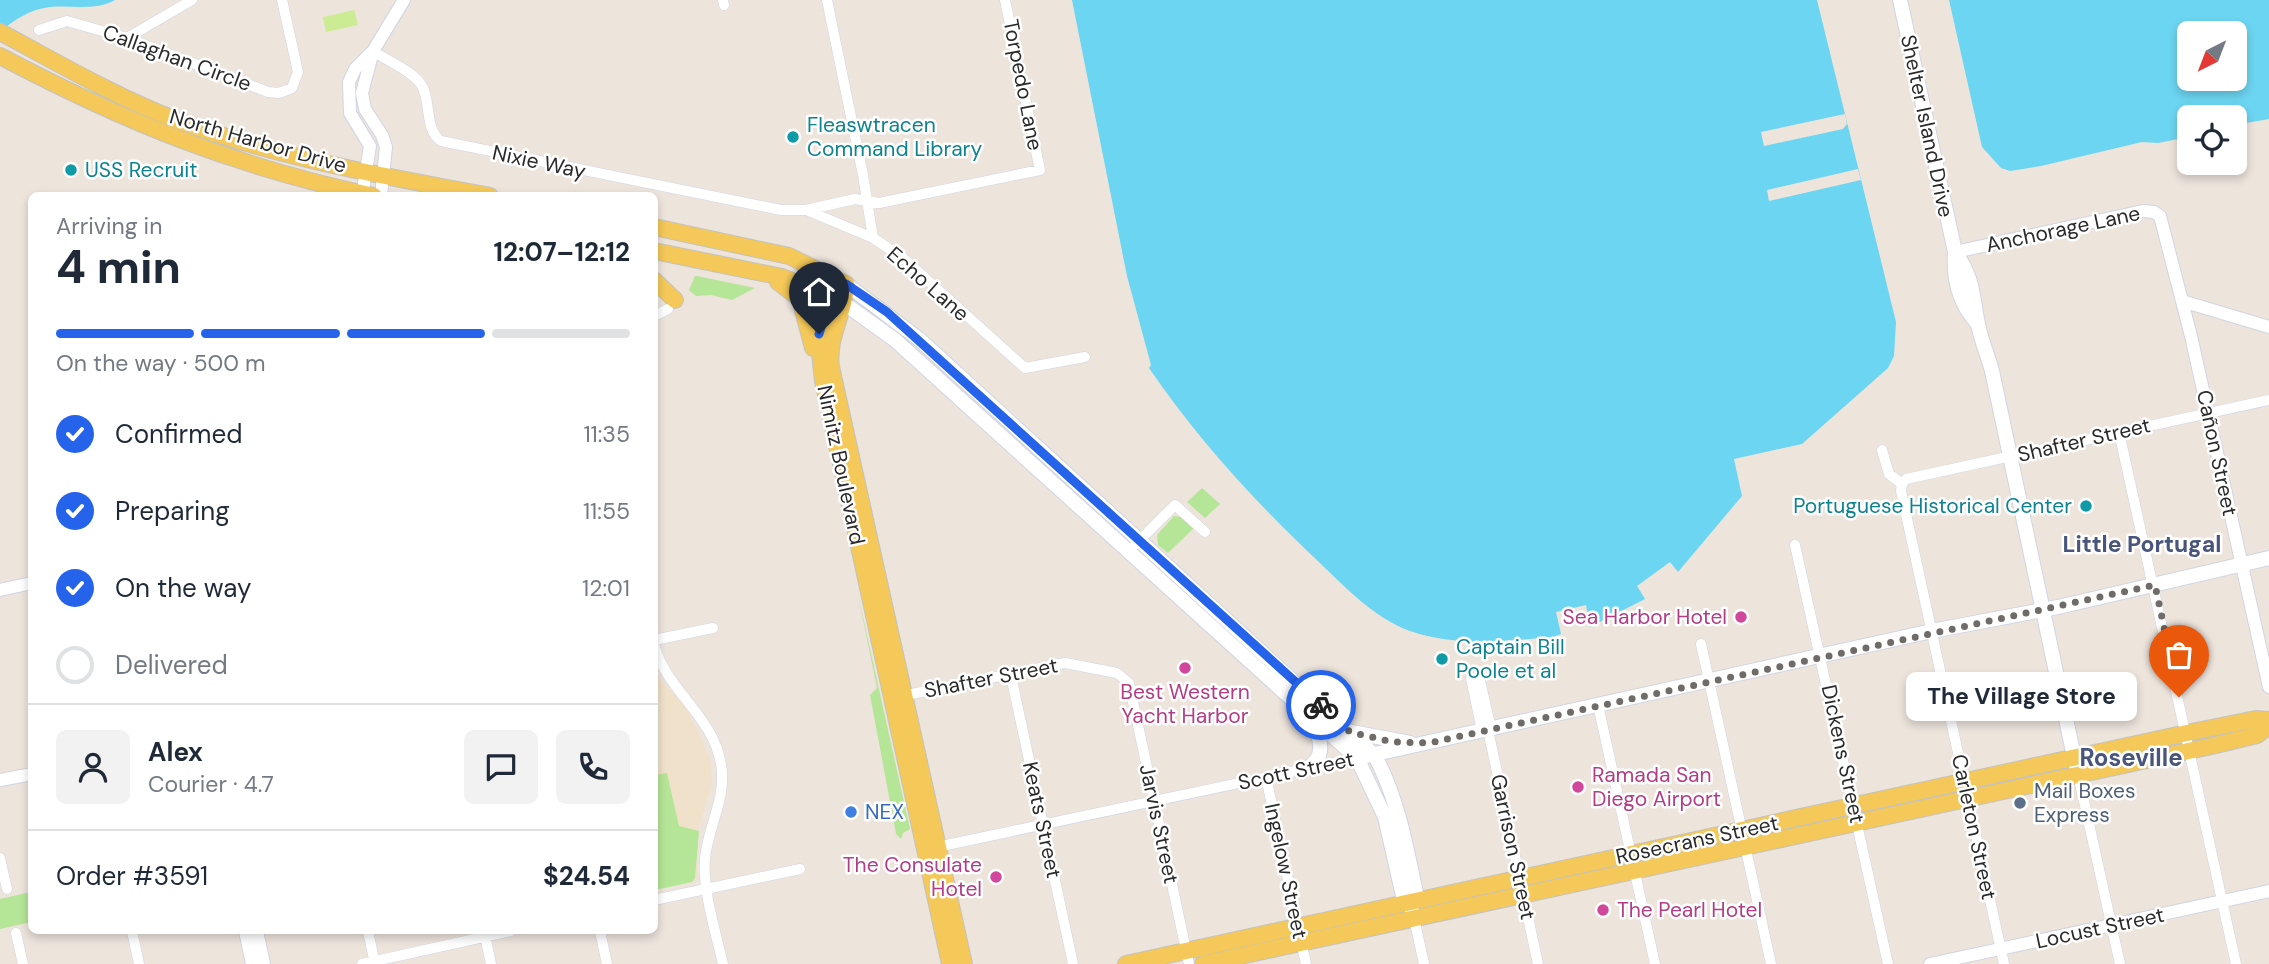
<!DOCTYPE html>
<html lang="en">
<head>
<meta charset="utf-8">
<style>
  :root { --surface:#fff; --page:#f2f2f3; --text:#1f2937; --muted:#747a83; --line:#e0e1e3; --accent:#2563eb }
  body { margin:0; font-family:"DM Sans",sans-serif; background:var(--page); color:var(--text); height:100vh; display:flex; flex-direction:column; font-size:26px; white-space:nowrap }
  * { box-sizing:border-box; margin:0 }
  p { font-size:23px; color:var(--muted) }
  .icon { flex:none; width:38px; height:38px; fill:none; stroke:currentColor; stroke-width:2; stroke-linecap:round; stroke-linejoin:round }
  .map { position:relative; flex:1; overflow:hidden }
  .details { position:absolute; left:28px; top:192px; width:630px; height:742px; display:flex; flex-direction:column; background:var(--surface); border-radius:10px; box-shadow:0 4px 10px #0003 }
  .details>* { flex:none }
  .needle { width:46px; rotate:222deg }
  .tools { position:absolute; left:2177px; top:21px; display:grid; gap:14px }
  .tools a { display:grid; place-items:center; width:70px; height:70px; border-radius:10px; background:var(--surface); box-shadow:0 4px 10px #0003; font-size:35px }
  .pin { position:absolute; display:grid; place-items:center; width:60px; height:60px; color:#fff; margin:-72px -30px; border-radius:50% 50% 50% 0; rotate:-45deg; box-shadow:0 0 7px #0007 }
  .pin .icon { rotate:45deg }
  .courier { position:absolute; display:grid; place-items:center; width:70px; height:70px; margin:-35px; border:5px solid #2563eb; border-radius:50%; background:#fff; color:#222; box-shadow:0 2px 9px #0007 }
  .bubble { position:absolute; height:49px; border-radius:10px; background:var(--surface); box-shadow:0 4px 10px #0003; font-size:23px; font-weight:700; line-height:49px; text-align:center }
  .headline em { font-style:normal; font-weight:700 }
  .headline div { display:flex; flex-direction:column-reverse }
  .headline { display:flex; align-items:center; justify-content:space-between; height:119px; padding:0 28px }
  h1 { font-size:46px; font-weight:700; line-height:52px }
  .bar { display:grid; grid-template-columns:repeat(4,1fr); gap:10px 7px; align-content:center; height:84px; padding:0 28px }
  .bar i { height:9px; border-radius:5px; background:var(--line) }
  .bar .on { background:var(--accent) }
  .bar p { grid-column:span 4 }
  .line { display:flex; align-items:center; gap:18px; padding:0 28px; border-top:2px solid var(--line) }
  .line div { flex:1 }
  .round { display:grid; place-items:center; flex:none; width:74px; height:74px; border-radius:10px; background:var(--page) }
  ol { padding:0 28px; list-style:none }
  li { display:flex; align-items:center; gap:21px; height:77px }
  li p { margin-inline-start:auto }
  li .icon { padding:7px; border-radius:50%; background:var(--accent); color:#fff; stroke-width:4 }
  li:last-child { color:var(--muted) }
  li i { width:38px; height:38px; border:4px solid var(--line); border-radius:50% }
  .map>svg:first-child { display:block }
</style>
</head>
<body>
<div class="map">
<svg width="2269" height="964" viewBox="0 0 2269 964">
  <rect width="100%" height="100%" fill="#ede4dc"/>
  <path fill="#efe1ca" d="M654,673L686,707L710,759L712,782L695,840L698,880L655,889Z"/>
  <path fill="#b5e597" d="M695,276H697L755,288L732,300L711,295L696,296L689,290Z
    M1202,488L1220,504L1205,518L1187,502Z
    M1174,516L1182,517L1194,528L1168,553L1158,545L1157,535Z
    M857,590L910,829L903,833L901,839L896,834L870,695L877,688Z
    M667,773L679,826L699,831L695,878L692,882L655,890V775Z
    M31,892V922L0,929V899Z"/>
  <path fill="#cbec92" d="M354,10L358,25L326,32L323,17Z"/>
  <path fill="#6cd5f1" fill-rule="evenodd" d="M0,0H115C96,11 71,5 50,7C30,9 15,20 0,31Z
    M1072,0H1817L1896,322L1894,356L1888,368L1802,444L1734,459L1742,496L1678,572L1670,562L1637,586L1645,599L1590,627L1586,605L1556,612L1561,634L1553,637C1506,641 1456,647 1410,631C1375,618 1348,590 1321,564C1258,505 1198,440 1149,368L1151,365L1127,276Z
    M1949,0H2269V119L2235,125V117H2189V123L2180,126L2183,138L2158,143L2142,142L2041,166L2010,171L2001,168L1982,147ZM2189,33H2235V79H2189Z"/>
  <path fill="#ede4dc" d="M1845,114L1847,124L1843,129L1764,146L1761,132Z
    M1858,169L1861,180L1769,201L1767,190Z"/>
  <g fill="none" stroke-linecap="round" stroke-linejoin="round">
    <g stroke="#d1d5e3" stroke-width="11">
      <path id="minor" d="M723,0L724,5
        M827,0L863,175L873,238L903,258L1025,368L1085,357
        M39,30L67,21L127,38L268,92L279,93L292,88L298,72L282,0
        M127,38L192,0
        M373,51C387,61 416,72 423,88C431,105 425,130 441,141L781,210H806L855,199L879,203L1040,170L1005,0
        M806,210L873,238
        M654,316L668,309
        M2119,432L2236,964
        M1882,450L1889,474L1902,484
        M1902,484L1901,491L2004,964
        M1902,484L1906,479L2269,400
        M1135,545L1175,505L1205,532
        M1795,545L1888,964
        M654,640L713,628
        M654,644C666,691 713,715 721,764C727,798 708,826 705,858C702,889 716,933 723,964
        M1701,644L1771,964
        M1011,676L1073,964
        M1479,676L1491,729
        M1471,678L1482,731
        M902,696L1065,663L1117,673L1129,683L1189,964
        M1598,705L1655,964
        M1488,730L1538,964
        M2078,774L2120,964
        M1266,777L1306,964
        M937,847L1357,758
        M0,858L7,889
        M654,900L800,869
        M1414,918L1424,964
        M132,931L139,964
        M368,931L375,964
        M484,931L491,964
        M600,931L607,964
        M16,933L23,964
        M362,964L511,931"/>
    </g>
    <g stroke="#d1d5e3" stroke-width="14">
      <path id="tertiary" d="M373,51L362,93L365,109L382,135L386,147L381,196
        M362,196L370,146L350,113L349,82L355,69L373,51L404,0
        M1955,252L2143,211L2154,212L2160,216L2191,336L2269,687
        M2182,301L2269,327
        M0,590L32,583
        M0,780L32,774
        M245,931L252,964
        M257,931L264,964
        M1930,964L2269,891"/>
    </g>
    <g stroke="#d1d5e3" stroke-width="16">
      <path id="secondary" d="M1900,0L1955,252C1953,279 1959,303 1977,323
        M1955,252C1974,278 1972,295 1978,324C1981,340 1988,356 1992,371L2076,766
        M846,284L919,339L1375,756C1398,799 1406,846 1416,893L1410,903
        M845,304L895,340L1357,758L1385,817L1403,896L1410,903L1412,911
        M1351,732L1410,743
        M1357,758L1932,631L2058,607L2269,558
        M1305,769C1327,759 1322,737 1310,721"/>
    </g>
    <g stroke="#c3c3c3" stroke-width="18">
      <path id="primary" d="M0,32C58,63 114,96 176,120C276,157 386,177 490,196
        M0,56C127,123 233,166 374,196
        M654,227L789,256L846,284
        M654,251L782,277L840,301
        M654,280L675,300
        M778,282L800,299L813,348
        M846,284C816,318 818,338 823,381L950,964
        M846,284C845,314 827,336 831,367L964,964
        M1126,964L2187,733L2256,719L2269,720
        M1203,964L2216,745L2257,735L2269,726"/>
    </g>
    <use href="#minor" stroke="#fff" stroke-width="10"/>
    <use href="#tertiary" stroke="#fff" stroke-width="12"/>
    <use href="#secondary" stroke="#fff" stroke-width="14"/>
    <use href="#primary" stroke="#f4c859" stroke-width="16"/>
  </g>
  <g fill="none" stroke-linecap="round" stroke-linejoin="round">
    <path stroke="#6e6b68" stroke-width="7" stroke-dasharray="0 12.6" d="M1321,705L1350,732L1393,742L1429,743L2155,585L2179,697"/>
    <path stroke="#2563eb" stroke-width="9" d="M819,334L826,312L846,284L887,312L1321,705"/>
  </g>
  <g fill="#0f9aa8" stroke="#fff" stroke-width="2.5">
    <circle cx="793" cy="137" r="7"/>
    <circle cx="71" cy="170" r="7"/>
    <circle cx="2086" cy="506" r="7"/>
    <circle cx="1442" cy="659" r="7"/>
  </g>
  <g fill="#d1479c" stroke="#fff" stroke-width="2.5">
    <circle cx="1741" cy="617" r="7"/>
    <circle cx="1185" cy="668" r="7"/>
    <circle cx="1578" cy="787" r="7"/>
    <circle cx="996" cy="877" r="7"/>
    <circle cx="1603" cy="910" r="7"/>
  </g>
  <circle fill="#5c6f8a" stroke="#fff" stroke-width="2.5" cx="2020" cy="803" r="7"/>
  <circle fill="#3f7fe0" stroke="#fff" stroke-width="2.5" cx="851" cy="812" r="7"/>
  <g text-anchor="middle" stroke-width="5" stroke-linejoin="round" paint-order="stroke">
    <g font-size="21" fill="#2a2a2a" stroke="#fff">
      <text transform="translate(177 58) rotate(20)" y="7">Callaghan Circle</text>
      <text transform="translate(1023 85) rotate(79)" y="7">Torpedo Lane</text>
      <text transform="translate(1927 126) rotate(78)" y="7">Shelter Island Drive</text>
      <text transform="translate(258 141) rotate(16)" y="7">North Harbor Drive</text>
      <text transform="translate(539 162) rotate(12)" y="7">Nixie Way</text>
      <text transform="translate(2063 229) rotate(-12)" y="7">Anchorage Lane</text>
      <text transform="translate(928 284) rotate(41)" y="7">Echo Lane</text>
      <text transform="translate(2084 440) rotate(-13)" y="7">Shafter Street</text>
      <text transform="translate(2217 453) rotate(78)" y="7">Cañon Street</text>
      <text transform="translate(841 465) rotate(78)" y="7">Nimitz Boulevard</text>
      <text transform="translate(991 678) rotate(-11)" y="7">Shafter Street</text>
      <text transform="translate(1843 754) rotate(78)" y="7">Dickens Street</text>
      <text transform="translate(1296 771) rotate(-12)" y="7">Scott Street</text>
      <text transform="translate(1042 820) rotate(78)" y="7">Keats Street</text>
      <text transform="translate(1159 824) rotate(78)" y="7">Jarvis Street</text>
      <text transform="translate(1974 827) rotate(78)" y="7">Carleton Street</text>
      <text transform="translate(1697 840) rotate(-12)" y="7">Rosecrans Street</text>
      <text transform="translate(1513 847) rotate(78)" y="7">Garrison Street</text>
      <text transform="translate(1286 871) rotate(78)" y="7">Ingelow Street</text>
      <text transform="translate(2100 928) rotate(-12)" y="7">Locust Street</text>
    </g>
    <g font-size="21" fill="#0d838f" stroke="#fff" text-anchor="start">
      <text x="807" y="132">Fleaswtracen<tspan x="807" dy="24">Command Library</tspan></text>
      <text x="85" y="177">USS Recruit</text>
      <text x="2072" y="513" text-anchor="end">Portuguese Historical Center</text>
      <text x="1456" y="654">Captain Bill<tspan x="1456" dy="24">Poole et al</tspan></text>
    </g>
    <g font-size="21" fill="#b23c85" stroke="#fff" text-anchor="end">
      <text x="1727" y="624">Sea Harbor Hotel</text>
      <text x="1185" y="699" text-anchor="middle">Best Western<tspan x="1185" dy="24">Yacht Harbor</tspan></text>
      <text x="1592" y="782" text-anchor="start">Ramada San<tspan x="1592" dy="24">Diego Airport</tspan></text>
      <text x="982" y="872">The Consulate<tspan x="982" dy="24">Hotel</tspan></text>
      <text x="1617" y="917" text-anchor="start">The Pearl Hotel</text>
    </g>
    <g font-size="21" fill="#4e5e75" stroke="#fff" text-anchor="start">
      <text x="2034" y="798">Mail Boxes<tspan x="2034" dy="24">Express</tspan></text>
    </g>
    <g font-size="21" fill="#366cbe" stroke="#fff" text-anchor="start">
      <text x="865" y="819">NEX</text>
    </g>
    <g font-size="23" font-weight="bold" fill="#49557c" stroke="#fff">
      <text x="2142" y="552">Little Portugal</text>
    </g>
    <g font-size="24" font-weight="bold" fill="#49557c" stroke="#fff">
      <text x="2131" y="766">Roseville</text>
    </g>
  </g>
</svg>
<div class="tools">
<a><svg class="needle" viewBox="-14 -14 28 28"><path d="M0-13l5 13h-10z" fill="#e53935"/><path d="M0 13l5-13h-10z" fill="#747a83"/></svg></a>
<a><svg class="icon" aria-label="locate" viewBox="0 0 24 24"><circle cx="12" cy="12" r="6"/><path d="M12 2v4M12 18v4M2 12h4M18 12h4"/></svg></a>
</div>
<div class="pin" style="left:2179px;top:697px;background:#ea580c"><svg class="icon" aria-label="bag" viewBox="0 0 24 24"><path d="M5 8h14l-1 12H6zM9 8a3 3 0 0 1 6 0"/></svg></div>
<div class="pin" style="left:819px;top:334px;background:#1f2937"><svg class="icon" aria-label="home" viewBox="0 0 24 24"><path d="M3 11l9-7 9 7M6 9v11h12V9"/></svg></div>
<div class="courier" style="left:1321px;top:705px"><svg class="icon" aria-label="bike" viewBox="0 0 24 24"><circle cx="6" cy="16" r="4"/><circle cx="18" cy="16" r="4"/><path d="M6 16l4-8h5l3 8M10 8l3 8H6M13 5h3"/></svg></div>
<div class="bubble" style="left:1906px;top:672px;width:231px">The Village Store</div>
<section class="details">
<div class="headline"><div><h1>4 min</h1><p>Arriving in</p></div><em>12:07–12:12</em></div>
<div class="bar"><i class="on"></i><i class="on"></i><i class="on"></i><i></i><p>On the way · 500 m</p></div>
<ol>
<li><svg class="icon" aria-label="check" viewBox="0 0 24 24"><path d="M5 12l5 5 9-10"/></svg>Confirmed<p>11:35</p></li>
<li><svg class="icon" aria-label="check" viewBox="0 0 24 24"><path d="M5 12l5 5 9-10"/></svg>Preparing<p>11:55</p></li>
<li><svg class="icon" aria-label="check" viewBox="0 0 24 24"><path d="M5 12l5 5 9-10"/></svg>On the way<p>12:01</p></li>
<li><i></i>Delivered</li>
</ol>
<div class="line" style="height:126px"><a class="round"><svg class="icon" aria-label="person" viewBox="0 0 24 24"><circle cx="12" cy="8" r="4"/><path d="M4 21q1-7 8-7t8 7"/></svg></a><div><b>Alex</b><p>Courier · 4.7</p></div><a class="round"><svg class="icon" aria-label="chat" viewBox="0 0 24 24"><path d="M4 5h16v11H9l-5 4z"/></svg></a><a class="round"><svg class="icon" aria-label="phone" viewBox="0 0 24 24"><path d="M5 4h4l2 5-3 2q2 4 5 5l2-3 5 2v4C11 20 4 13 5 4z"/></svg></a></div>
<div class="line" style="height:91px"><div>Order #3591</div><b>$24.54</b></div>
</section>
</div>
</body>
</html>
